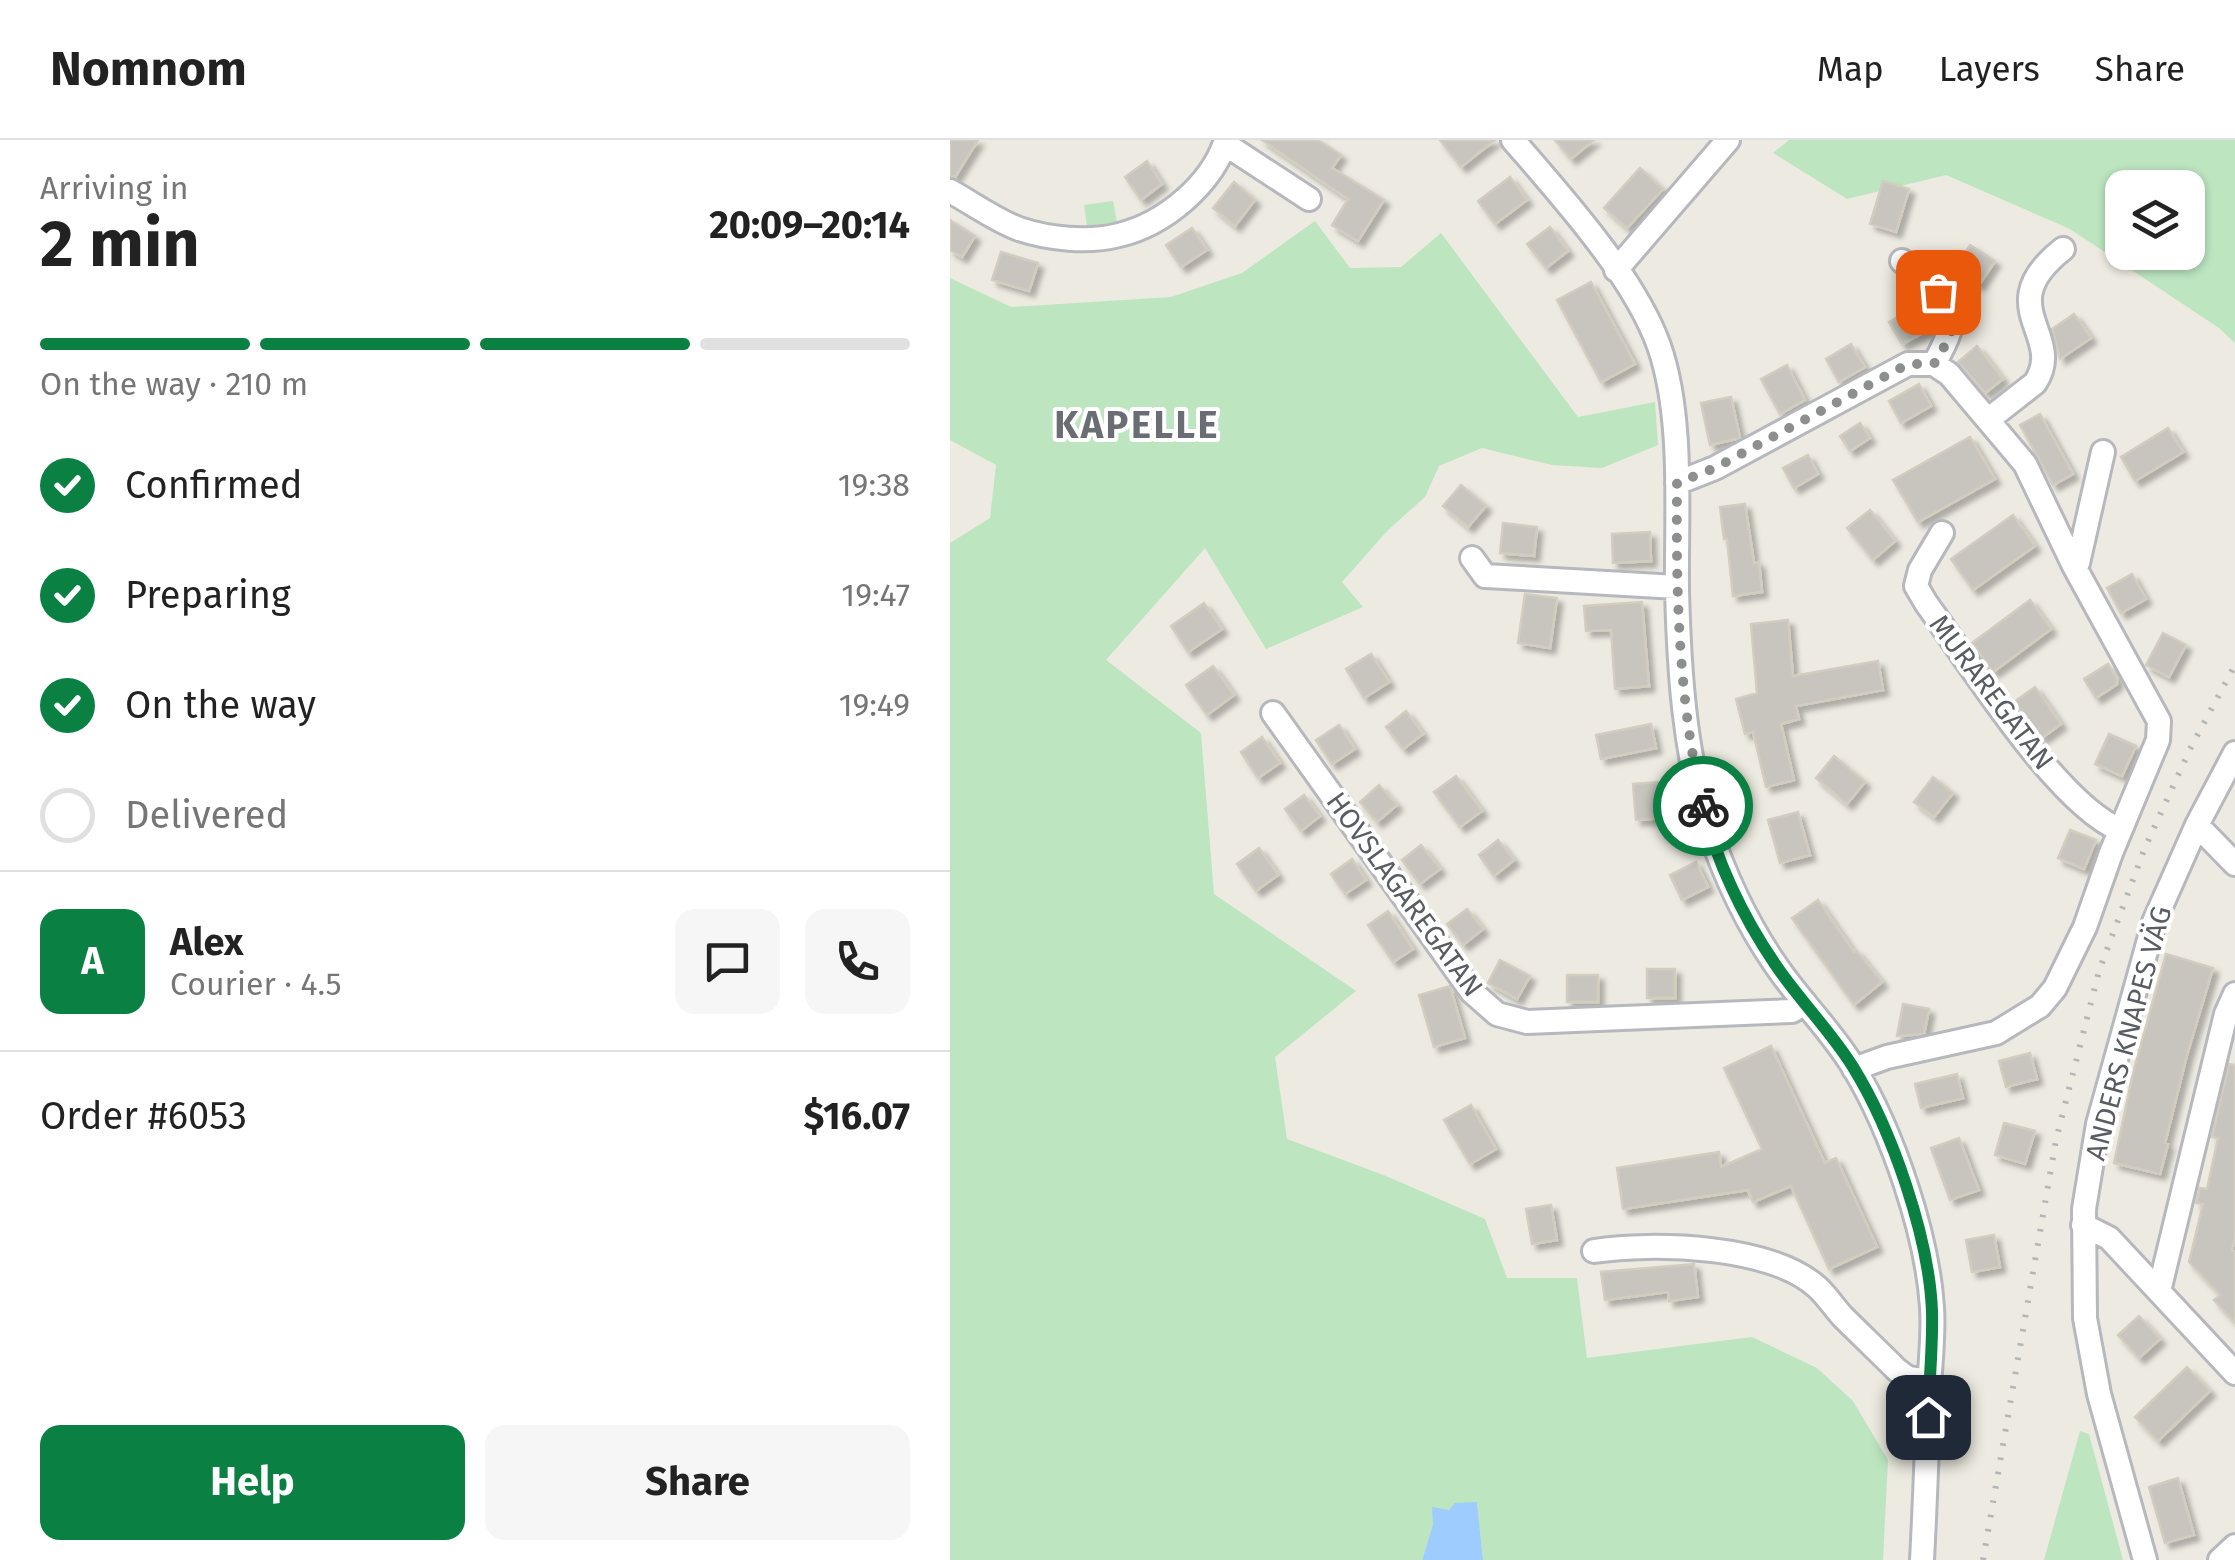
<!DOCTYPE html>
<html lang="en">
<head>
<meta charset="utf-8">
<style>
  :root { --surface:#fff; --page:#f6f6f6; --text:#222; --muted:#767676; --line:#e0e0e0; --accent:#0b8043 }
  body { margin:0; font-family:"Fira Sans",sans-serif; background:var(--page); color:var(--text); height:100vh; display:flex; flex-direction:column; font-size:38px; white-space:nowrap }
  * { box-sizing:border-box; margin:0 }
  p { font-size:32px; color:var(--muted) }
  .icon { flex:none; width:55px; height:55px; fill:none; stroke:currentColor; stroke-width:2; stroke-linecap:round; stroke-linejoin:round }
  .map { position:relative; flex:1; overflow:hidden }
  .sheet { display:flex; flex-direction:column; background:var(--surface); width:950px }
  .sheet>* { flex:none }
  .buttons { position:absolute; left:1155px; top:30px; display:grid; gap:20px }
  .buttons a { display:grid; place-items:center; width:100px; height:100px; border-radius:20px; background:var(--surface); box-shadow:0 2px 8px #0004; font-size:50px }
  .pin { position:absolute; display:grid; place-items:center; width:85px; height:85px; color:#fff; margin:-42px; border-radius:20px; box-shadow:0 5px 15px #0006 }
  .courier { position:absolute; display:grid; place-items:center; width:100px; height:100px; margin:-50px; border:8px solid #0b8043; border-radius:50%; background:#fff; color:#222; box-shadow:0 2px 12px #0007 }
  .summary em { font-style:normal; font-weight:700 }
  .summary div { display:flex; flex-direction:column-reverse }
  .summary { display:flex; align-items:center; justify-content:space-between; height:170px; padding:0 40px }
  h1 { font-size:65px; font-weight:700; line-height:75px }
  .bar { display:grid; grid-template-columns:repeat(4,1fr); gap:15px 10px; align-content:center; height:120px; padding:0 40px }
  .bar i { height:12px; border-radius:8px; background:var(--line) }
  .bar .selected { background:var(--accent) }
  .bar p { grid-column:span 4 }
  .line { display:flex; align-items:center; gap:25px; padding:0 40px; border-top:2px solid var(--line) }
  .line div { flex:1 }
  .round { display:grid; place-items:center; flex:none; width:105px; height:105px; border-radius:20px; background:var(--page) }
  ol { padding:0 40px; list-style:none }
  li { display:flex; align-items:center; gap:30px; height:110px }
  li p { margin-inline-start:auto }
  li .icon { padding:10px; border-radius:50%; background:var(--accent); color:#fff; stroke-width:4 }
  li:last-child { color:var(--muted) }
  li i { width:55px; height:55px; border:5px solid var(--line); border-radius:50% }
  .cta { display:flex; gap:20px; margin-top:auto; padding:20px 40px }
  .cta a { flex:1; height:115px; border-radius:20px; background:var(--accent); color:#fff; font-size:40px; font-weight:700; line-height:115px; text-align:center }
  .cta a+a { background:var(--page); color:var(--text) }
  header { display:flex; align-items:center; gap:60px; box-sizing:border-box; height:140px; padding:0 50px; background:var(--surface); border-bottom:2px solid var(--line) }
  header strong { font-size:48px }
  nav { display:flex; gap:55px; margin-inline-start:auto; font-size:35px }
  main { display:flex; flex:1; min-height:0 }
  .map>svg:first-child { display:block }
</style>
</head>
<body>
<header>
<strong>Nomnom</strong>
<nav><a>Map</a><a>Layers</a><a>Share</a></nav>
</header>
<main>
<section class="sheet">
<div class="summary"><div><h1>2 min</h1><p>Arriving in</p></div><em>20:09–20:14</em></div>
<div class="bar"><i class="selected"></i><i class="selected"></i><i class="selected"></i><i></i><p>On the way · 210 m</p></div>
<ol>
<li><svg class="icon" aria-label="check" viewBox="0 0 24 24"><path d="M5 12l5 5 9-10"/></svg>Confirmed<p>19:38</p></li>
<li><svg class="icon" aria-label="check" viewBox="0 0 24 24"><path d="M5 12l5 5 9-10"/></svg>Preparing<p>19:47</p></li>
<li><svg class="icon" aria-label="check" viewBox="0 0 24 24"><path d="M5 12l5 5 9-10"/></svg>On the way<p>19:49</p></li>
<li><i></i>Delivered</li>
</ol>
<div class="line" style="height:180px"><b class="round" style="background:var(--accent);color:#fff">A</b><div><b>Alex</b><p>Courier · 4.5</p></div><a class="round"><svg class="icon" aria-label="chat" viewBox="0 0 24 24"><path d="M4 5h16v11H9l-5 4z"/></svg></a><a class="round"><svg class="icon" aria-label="phone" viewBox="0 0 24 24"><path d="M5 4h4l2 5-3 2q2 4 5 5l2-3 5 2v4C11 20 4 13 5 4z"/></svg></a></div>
<div class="line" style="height:130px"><div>Order #6053</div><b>$16.07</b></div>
<div class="cta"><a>Help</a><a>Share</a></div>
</section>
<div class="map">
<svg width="1285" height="1420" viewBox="0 0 1285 1420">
  <defs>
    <filter id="shadow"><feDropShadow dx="5.5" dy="5.5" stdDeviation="2.5" flood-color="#0004"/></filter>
  </defs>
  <rect width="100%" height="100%" fill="#edebe1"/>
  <path fill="#bce5c0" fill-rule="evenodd" d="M839,0H1285V203L1269,188L1120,89L996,35L897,59L823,13ZM1172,48H1238V112H1172Z
    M163,61L167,82L137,86L134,65Z
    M365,81L400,128L451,127L491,93L628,277L705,262L708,305L652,328L602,325L532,308L489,326L475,357L438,390L392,442L413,467L316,509L255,408L156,520L251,593L264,754L406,851L325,917L337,999L436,1036L535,1079L557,1138H627L637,1218L802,1197L867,1228L903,1261L938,1320L933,1420H533L527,1363C487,1374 484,1381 472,1420H0V403L40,378L46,325L0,300V138L61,167L221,157L292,133Z
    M1130,1291L1139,1294L1173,1420H1094Z"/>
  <path fill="#9eccff" d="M527,1362L533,1420H472L483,1385L482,1367L499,1370L505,1363Z"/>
  <path fill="#c7c5be" stroke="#d1cdbf" stroke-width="2.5" filter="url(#shadow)" d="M0,0H28L5,37L0,36Z
    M312,0H368L391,15L382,28L434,60L408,101L382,85L398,59Z
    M490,0H545L511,27Z
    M605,0H644L621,19Z
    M197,21L212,44L191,60L175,37Z
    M690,28L713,49L677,88L654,68Z
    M560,37L577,60L545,84L528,61Z
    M933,41L959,49L946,92L920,84Z
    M284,42L305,60L285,86L263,68Z
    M0,80L25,96L12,117L0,110Z
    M600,87L618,111L596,128L577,104Z
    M242,88L257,110L231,127L216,105Z
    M1020,105L1045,121L1029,145L1005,129Z
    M51,112L88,123L79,151L42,140Z
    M641,142L685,224L651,242L607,160Z
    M970,165L982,188L952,204L939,182Z
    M1124,174L1141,198L1110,219L1102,189Z
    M901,204L915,227L889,242L876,219Z
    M1027,206L1053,239L1035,253L1008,222Z
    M837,225L855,260L830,274L811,239Z
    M969,244L981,266L951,283L939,261Z
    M781,257L790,298L760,305L751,263Z
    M1090,274L1123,334L1103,345L1070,285Z
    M910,283L920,298L900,311L890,296Z
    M1218,288L1233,312L1185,341L1171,317Z
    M1020,297L1045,339L968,382L943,340Z
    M858,315L868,334L844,348L833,328Z
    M511,345L536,366L518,387L493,366Z
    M795,364L804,423L809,422L812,452L783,456L777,399H774L770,367Z
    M920,370L945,401L923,420L897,388Z
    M1063,375L1085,406L1023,450L1001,419Z
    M553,383L587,387L584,416L550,413Z
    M700,392L701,421L663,423L662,394Z
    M1182,434L1196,459L1171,473L1157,448Z
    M575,454L607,458L600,508L568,503Z
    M1080,460L1101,489L1043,532L1022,503Z
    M692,462L699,546L665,549L661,490L636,491L634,466Z
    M254,463L272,489L238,512L221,486Z
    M838,480L843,536L928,521L933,550L846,566L849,579L831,584L844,640L816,647L803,592L795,594L786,559L807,553L801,484Z
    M1213,493L1236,505L1219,537L1196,525Z
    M421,514L439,542L414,558L396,529Z
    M1158,524L1167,538V544L1146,558L1134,539Z
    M263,526L284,555L257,575L236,545Z
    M1085,547L1111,584L1092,598L1064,562Z
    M456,571L473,594L453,609L436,587Z
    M701,584L706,608L651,619L646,595Z
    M389,585L405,609L382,624L366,600Z
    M1159,594L1186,606L1172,636L1145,624Z
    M312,597L330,623L308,638L291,612Z
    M884,616L915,642L897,664L866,638Z
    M506,636L532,671L510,687L484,652Z
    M983,637L1003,653L984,677L964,662Z
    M710,642L713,678L686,680L683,644Z
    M429,645L447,665L427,682L410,662Z
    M354,655L370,676L351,691L335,669Z
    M848,672L860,715L830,723L818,680Z
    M1120,690L1146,700L1134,729L1108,718Z
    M548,700L564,720L544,736L529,715Z
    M471,705L490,729L470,744L452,720Z
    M309,708L328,735L306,751L287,724Z
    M402,719L416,740L395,754L381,734Z
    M746,722L758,747L732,760L720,735Z
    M868,760L904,812L906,810L932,842L904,865L842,778Z
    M517,769L533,789L513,805L497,784Z
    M438,771L463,809L443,822L418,785Z
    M1216,814L1263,828L1237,915L1215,1003L1218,1004L1210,1034L1164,1023L1183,933Z
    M550,820L580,836L567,859L538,843Z
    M697,829H725V858H697Z
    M617,835H648V862H617Z
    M500,846L515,898L484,907L469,855Z
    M953,864L979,869L974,894L947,896Z
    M821,906L875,1023L886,1018L927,1107L879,1129L841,1046L803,1062L798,1050L673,1069L667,1028L769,1012L771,1027L812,1009L774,928Z
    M1080,913L1087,939L1056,947L1049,921Z
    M1279,924L1285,925V1098L1282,1110L1285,1113V1183L1264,1160L1270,1155L1239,1122L1253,1064L1246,1063L1250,1048L1257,1049L1268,998L1262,997Z
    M1007,934L1013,958L971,968L965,944Z
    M521,965L546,1009L520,1024L494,980Z
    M1054,983L1085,991L1075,1024L1045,1015Z
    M1009,998L1029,1050L1000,1060L981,1008Z
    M601,1065L607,1100L582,1104L576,1069Z
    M1044,1095L1050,1127L1022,1132L1016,1100Z
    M744,1124L748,1157L719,1161L718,1152L655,1160L651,1132Z
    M1189,1176L1210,1199L1189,1218L1168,1195Z
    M1237,1227L1260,1251L1208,1301L1185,1277Z
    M1228,1338L1244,1395L1215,1403L1199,1347Z"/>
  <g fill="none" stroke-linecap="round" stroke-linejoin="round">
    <g stroke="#b6b8be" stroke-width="28">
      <path id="minor" d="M563,0C612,57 684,136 709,206C734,277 726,376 727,450C729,528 734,612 758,686C774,734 796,782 825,824C849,860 881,890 904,928C942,991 977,1093 982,1167C984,1195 980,1223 979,1251C977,1307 975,1364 972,1420
        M275,4L359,59
        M0,51C22,63 45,80 69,89C99,99 138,103 169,95C215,84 262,44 276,0
        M952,121C1000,163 1019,162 984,224
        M666,130L778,0
        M1039,279L1085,243C1117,195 1039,167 1113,109
        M727,343L765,328L958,224H984L999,234L1075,324L1124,426L1209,581L1208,600L1161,713L1135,787L1105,848L1090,866L1046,893L937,917L904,929
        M992,393L970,430L966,446L976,463C1019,522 1106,663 1170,690
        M522,418L535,436L727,447
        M1124,426L1128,423L1153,312
        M323,573L522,852L547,874L577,882L842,871L855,863
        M1247,685L1285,724
        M1133,1085L1159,1098L1285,1233
        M644,1111C703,1102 820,1105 867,1147C876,1155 884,1167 892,1176C910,1194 929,1212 947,1230L958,1238L980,1241
        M1210,1147L1276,874L1285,854
        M1195,1420L1149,1254L1135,1178L1134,1069L1148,984L1204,782L1247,685L1285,613
        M1270,1420L1285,1406"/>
    </g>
    <use href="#minor" stroke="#fff" stroke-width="22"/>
    <path stroke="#b4b5b5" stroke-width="6" stroke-dasharray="2.5 12" stroke-linecap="butt" d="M1033,1420L1106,1000L1149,831L1194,710L1240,609L1285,525"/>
  </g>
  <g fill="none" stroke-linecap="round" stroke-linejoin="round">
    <path stroke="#8d8e8e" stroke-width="10" stroke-dasharray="0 18" d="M753,666C728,559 726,451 727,343L765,328L958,224H984C1000,196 1016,180 988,152"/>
    <path stroke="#0b8043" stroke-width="12" d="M753,666C766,721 793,777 825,824C849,860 880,890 903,927C942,990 979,1097 982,1171C983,1206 979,1242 978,1277"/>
  </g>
  <g text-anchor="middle" stroke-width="8" stroke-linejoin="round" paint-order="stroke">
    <g font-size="28" fill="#595c62" stroke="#fff">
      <text transform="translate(1042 552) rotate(53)" y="10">MURAREGATAN</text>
      <text transform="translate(455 754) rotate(54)" y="10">HOVSLAGAREGATAN</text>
      <text transform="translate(1178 893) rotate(-75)" y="10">ANDERS KNAPES VÄG</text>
    </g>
    <g font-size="38" font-weight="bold" letter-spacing="2.5" fill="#6a6e74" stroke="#fff">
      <text x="187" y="298">KAPELLE</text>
    </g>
  </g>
</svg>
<div class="buttons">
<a><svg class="icon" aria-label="layers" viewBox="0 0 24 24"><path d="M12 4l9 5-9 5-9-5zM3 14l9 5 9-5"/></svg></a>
</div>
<div class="pin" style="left:988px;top:152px;background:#ea580c"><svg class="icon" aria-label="bag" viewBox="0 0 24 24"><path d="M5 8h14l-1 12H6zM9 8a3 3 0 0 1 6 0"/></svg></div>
<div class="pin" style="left:978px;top:1277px;background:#1f2937"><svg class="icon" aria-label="home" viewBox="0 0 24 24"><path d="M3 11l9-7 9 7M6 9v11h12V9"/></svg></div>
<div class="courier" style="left:753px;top:666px"><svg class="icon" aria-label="bike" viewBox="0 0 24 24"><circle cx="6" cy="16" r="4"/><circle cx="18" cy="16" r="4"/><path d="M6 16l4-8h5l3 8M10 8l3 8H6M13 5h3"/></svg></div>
</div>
</main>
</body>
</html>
